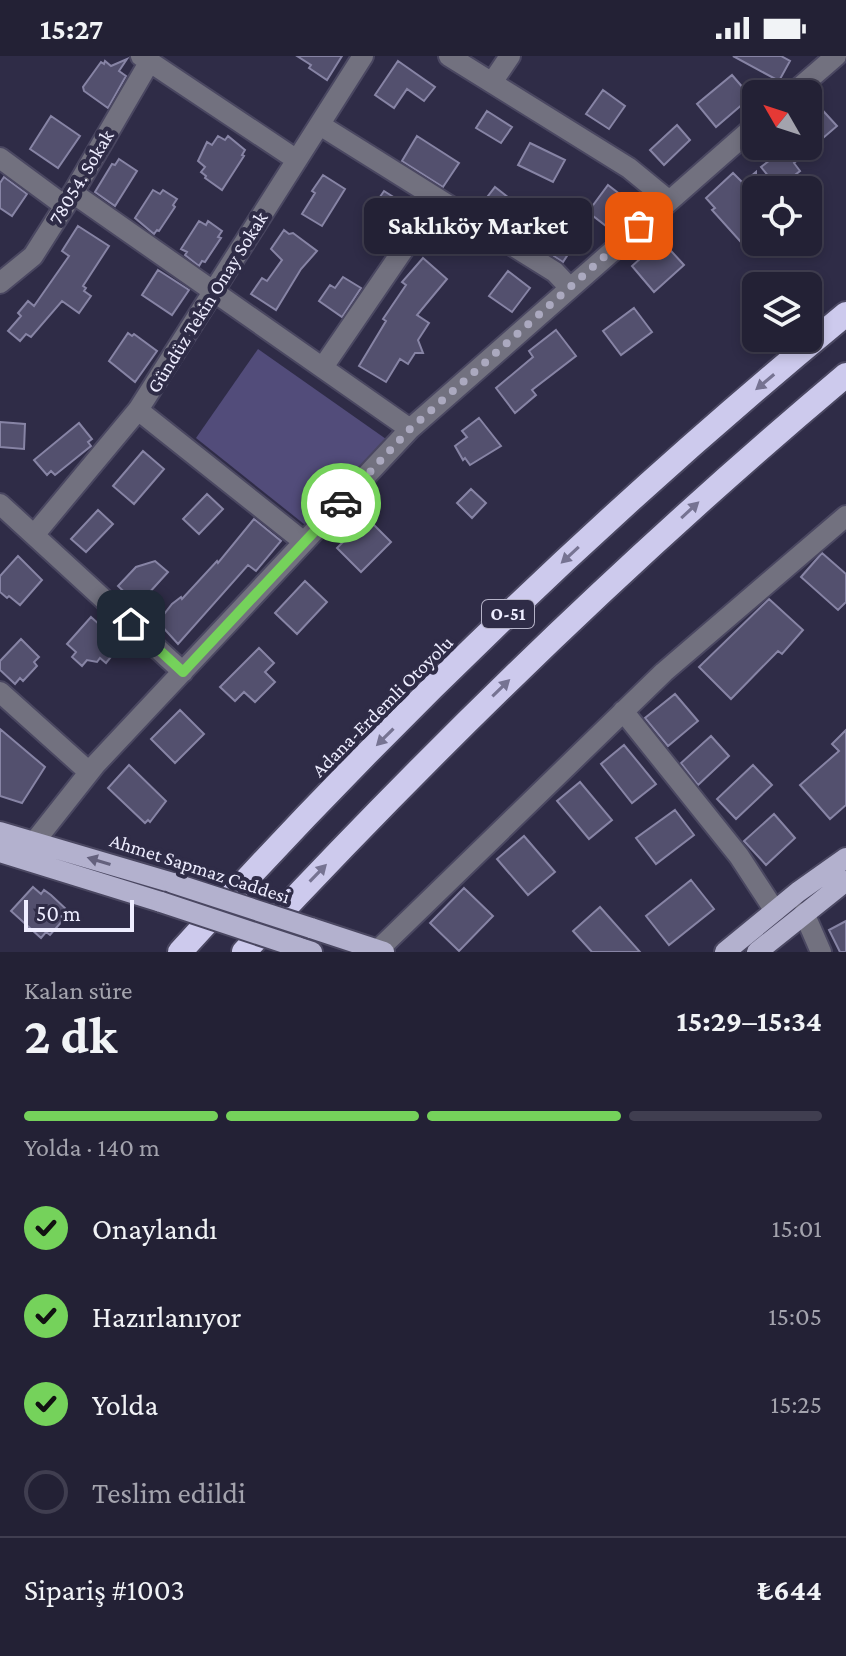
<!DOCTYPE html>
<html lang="tr">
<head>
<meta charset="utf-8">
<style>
  :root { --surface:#232135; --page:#2f2e41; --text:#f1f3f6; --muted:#a3a3ad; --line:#403e50; --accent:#75d25b }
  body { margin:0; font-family:"Crimson Pro",serif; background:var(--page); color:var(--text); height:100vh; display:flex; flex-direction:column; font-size:30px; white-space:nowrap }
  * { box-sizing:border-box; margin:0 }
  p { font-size:26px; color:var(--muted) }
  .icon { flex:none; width:44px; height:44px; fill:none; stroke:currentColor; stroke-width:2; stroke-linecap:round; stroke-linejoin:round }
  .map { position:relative; height:896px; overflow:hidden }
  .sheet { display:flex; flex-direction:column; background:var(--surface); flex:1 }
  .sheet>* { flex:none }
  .needle { width:52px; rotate:309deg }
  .fabs { position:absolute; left:742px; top:24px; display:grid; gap:16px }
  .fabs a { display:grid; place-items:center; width:80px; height:80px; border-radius:12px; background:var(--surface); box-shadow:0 4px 12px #0003,0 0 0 2px var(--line); font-size:40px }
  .scale { position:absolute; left:24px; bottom:20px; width:110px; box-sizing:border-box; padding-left:8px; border:4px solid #eeedff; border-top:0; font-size:22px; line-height:28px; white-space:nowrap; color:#eeedff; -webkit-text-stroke:6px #2f2c47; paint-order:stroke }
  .pin { position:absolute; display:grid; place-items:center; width:68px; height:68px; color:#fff; margin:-34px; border-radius:16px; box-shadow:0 4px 12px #0006 }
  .courier { position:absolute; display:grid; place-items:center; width:80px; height:80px; margin:-40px; border:6px solid #75d25b; border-radius:50%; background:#fff; color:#222; box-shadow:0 2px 10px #0007 }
  .bubble { position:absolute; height:56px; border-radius:12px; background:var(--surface); box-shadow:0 4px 12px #0003,0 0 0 2px var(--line); font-size:26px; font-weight:700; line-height:56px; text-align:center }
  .overview em { font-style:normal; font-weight:700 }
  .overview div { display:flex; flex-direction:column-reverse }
  .overview { display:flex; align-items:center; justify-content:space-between; height:136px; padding:0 24px }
  h1 { font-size:52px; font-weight:700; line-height:60px }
  .bar { display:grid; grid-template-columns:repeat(4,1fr); gap:12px 8px; align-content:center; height:96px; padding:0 24px }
  .bar i { height:10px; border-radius:6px; background:var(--line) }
  .bar .on { background:var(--accent) }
  .bar p { grid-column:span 4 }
  .line { display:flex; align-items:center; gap:20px; padding:0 24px; border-top:2px solid var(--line) }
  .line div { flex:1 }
  ol { padding:0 24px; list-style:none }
  li { display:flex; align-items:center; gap:24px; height:88px }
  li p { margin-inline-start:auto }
  li .icon { padding:8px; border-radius:50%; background:var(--accent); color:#111; stroke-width:4 }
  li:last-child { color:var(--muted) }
  li i { width:44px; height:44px; border:4px solid var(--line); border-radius:50% }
  .status { display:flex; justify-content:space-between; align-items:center; height:56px; padding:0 40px; background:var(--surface); direction:ltr }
  .status svg { height:22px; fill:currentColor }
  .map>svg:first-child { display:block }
</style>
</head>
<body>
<div class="status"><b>15:27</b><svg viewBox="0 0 49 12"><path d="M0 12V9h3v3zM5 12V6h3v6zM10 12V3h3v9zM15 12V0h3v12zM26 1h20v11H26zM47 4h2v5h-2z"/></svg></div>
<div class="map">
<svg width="846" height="896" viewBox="0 0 846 896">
  <rect width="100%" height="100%" fill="#2f2c47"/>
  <path fill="#524c7a" d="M258,293L386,383L309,472L196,382Z"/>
  <path fill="#53506e" stroke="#8784a5" stroke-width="2" d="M297,0H342L327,24L309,12L311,9Z
    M733,0H781L790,5L779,25Z
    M127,3L119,15L126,20L108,52L84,35L83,31L101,6L104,8L105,5L111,10Z
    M398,5L435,31L424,45L407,33L394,52L375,39Z
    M732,19L751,41L716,71L697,48Z
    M603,34L625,50L609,73L586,58Z
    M815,46L837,70L794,107L800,115L778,132L761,111L788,90H808V52Z
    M487,55L512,71L501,87L476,72Z
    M51,60L80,80L58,112L30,93Z
    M677,69L690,84L664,109L650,94Z
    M218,80L225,84L228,80L245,94L242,99L244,100L222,134L205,122L206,120L201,116L205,111L198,105L207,86L212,89Z
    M417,80L459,107L443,131L402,105Z
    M530,87L565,104L553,126L518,109Z
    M119,103L137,115L115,150L95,136L112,108L115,109Z
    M756,116V197L743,182L740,185L712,154L715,152L706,142L733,117L743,127Z
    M323,119L345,133L322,170L302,158L315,137L312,135Z
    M4,121L27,138L12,160L0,152V127Z
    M608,129L626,143L606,170L588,156Z
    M495,131L513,145L498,165L478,153Z
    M153,134L160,138L163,134L177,143L173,149L175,151L159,175L157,174L154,178L135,162Z
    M384,135L414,154L399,175L371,154Z
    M199,165L206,169L208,165L222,175L218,181L221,182L205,206L202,205L199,210L185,199L187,196L181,193Z
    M550,165L578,183L563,206L535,188Z
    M78,170L109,190L83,230L86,232L84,235L91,240L79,257L62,245L31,281L26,278L20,285L8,275L21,260L18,257L28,245L34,250L69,200L62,195Z
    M284,174L289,178L293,177L317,195L301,213L276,254L251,238L262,222L267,225L282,204L271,193Z
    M661,184L684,209L654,236L632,210Z
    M423,202L447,223L417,259L429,267L418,284L423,297H415L408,308L400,303L386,326L359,310L386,265L383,263L406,229L402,226Z
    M158,214L189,234L172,259L142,239Z
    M508,215L530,232L512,256L489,240Z
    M343,221L361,232L342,261L319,245L330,229L335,232Z
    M634,252L652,276L621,299L603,275Z
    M556,274L576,300L532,334L536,339L515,357L496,332L533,301L529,295Z
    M128,277L132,280L134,278L157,295L135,326L109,305Z
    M479,362L501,390L470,409L465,402L463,404L455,390L467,381L462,375Z
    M0,366L25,368L24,393L0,391Z
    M79,367L92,383L88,386L91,390L55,419L51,415L47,419L34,404Z
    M143,395L164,413L134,448L113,430Z
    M471,433L486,447L472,462L457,447Z
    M207,438L223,453L199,478L183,463Z
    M98,454L113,468L86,496L71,483Z
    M367,462L391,486L361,516L337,492Z
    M254,463L281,485L256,515L248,509L178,588L158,566L172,548L181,541L182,543L217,505L218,507Z
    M822,497L846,518V546L838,554L801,521Z
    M18,500L42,524L20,549L9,540L7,542L0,536V520Z
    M155,505L168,516L138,549L118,530L136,511Z
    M305,525L327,546L297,578L275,557Z
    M769,543L803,574L782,598L778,595L731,643L699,611Z
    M91,561L110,578L106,582L113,589L110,592L115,596L106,607L100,602L97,606L87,604L82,610L72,601L76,596L67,588Z
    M21,583L39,601L34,606L37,610L23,625L20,622L15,628L0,614V605Z
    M259,592L274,607L265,616L275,626L255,646L244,636L235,645L220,631Z
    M675,638L698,665L668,690L645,662Z
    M180,654L204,678L175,707L151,683Z
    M0,673L45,711L22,747L0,740Z
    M846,674V749L830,763L800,729L839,695L832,688Z
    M711,680L729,700L698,729L681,707Z
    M624,689L656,728L632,747L601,708Z
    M129,709L166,745L150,766L148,764L145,767L108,732Z
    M753,709L772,729L736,763L717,743Z
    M580,726L612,764L589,783L557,745Z
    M675,754L694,779L656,808L636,782Z
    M774,758L795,782L766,809L744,785Z
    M524,780L555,816L528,839L497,803Z
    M691,824L714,853L669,889L646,860Z
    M33,831L41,838L44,834L51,839L67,854L61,860L64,863L50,879L46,876L41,882L11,855Z
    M464,832L493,860L459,895L430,867Z
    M600,851L640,896H592L573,875Z
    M846,865V896H840L829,874Z"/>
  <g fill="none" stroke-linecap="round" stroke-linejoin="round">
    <g stroke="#4a4761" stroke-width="24">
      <path id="minor" d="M141,0L297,104
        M449,0L629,112L668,144
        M493,25L510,0
        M792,38L836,0
        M320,69L555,216L570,232
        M0,102L65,150
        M73,137L410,373
        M0,227L33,200L73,137L150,5
        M323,311L438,143
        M138,354L304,486
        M0,448L183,616
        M34,479L138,354L363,0
        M0,636L89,716
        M623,655L739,800L775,855
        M35,785L95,709L410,373L756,69
        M804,857L821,896
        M378,894L664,616L846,460"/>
    </g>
    <g stroke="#4a4761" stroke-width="24">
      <path id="major" d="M0,776L173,827
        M0,796L161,846
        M311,872L384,896
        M297,891L312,896
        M725,896L798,836L846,802
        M757,896L846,825"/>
    </g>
    <g stroke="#4a4761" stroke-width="28">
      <path id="highway" d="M180,896C386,668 608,454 846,258
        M244,896C434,692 633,498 846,319"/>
    </g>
    <use href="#minor" stroke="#72717f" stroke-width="20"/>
    <use href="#major" stroke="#b3b1ce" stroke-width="20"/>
    <use href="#highway" stroke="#cdcaed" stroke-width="24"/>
    <g stroke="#4a4761" stroke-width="24" stroke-linecap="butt">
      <path id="major-bridge" d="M173,827L311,872
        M161,846L297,891"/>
    </g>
    <use href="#major-bridge" stroke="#b3b1ce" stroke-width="20"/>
  </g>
  <defs><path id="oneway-solid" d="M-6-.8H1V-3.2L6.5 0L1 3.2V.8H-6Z" transform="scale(2)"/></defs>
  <g fill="#767392">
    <use href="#oneway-solid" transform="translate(765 326) rotate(140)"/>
    <use href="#oneway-solid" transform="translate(690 454) rotate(-43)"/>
    <use href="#oneway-solid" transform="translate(570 499) rotate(137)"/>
    <use href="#oneway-solid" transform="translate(501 632) rotate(-44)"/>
    <use href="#oneway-solid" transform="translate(385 681) rotate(135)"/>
    <use href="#oneway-solid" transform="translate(318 817) rotate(-46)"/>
  </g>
  <use fill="#64617d" href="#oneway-solid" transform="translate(99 805) rotate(-163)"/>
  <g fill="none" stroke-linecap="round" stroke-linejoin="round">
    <path stroke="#aba9bf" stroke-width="8" stroke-dasharray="0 14.4" d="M341,447L410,373L639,170"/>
    <path stroke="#75d25b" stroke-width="10" d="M131,568L183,616L341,447"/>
  </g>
  <g text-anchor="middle" stroke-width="8" stroke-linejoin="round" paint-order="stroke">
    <rect fill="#2f2c47" stroke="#b5b3c8" stroke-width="2" x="482" y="544" width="52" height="28" rx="6"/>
    <g font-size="18" font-weight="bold" fill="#eeedff">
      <text x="508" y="564">O-51</text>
    </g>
    <g font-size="20" fill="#eeedff" stroke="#2f2c47">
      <text transform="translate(81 121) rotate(-59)" y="7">78054. Sokak</text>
      <text transform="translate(207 246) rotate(-58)" y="7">Gündüz Tekin Onay Sokak</text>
      <text transform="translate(382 650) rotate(-45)" y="7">Adana-Erdemli Otoyolu</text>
      <text transform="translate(200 812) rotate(18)" y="7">Ahmet Sapmaz Caddesi</text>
    </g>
  </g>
</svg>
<div class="fabs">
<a><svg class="needle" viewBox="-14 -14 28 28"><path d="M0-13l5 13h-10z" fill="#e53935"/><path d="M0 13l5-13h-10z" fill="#a3a3ad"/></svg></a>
<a><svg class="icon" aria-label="locate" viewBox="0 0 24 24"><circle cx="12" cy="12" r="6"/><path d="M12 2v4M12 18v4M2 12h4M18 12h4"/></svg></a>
<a><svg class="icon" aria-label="layers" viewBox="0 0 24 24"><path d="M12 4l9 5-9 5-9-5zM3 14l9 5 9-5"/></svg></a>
</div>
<div class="scale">50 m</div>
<div class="pin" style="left:639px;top:170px;background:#ea580c"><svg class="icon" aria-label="bag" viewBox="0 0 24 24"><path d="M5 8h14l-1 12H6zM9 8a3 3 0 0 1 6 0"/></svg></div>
<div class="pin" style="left:131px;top:568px;background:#1f2937"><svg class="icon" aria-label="home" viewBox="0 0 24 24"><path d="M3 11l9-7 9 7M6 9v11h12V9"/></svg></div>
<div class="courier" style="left:341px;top:447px"><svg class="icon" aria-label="car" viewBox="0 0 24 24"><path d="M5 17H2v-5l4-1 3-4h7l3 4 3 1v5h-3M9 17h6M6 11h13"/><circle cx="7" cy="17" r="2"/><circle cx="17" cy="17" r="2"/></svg></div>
<div class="bubble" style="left:364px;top:142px;width:228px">Saklıköy Market</div>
</div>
<section class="sheet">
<div class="overview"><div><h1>2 dk</h1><p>Kalan süre</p></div><em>15:29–15:34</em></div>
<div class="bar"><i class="on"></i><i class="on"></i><i class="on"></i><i></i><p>Yolda · 140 m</p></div>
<ol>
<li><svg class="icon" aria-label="check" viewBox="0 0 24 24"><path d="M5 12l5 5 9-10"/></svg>Onaylandı<p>15:01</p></li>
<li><svg class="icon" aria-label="check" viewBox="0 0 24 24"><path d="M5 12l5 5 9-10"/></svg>Hazırlanıyor<p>15:05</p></li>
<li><svg class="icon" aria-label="check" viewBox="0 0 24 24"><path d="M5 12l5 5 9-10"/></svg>Yolda<p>15:25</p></li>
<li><i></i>Teslim edildi</li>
</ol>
<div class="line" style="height:104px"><div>Sipariş #1003</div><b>₺644</b></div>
</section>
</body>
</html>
